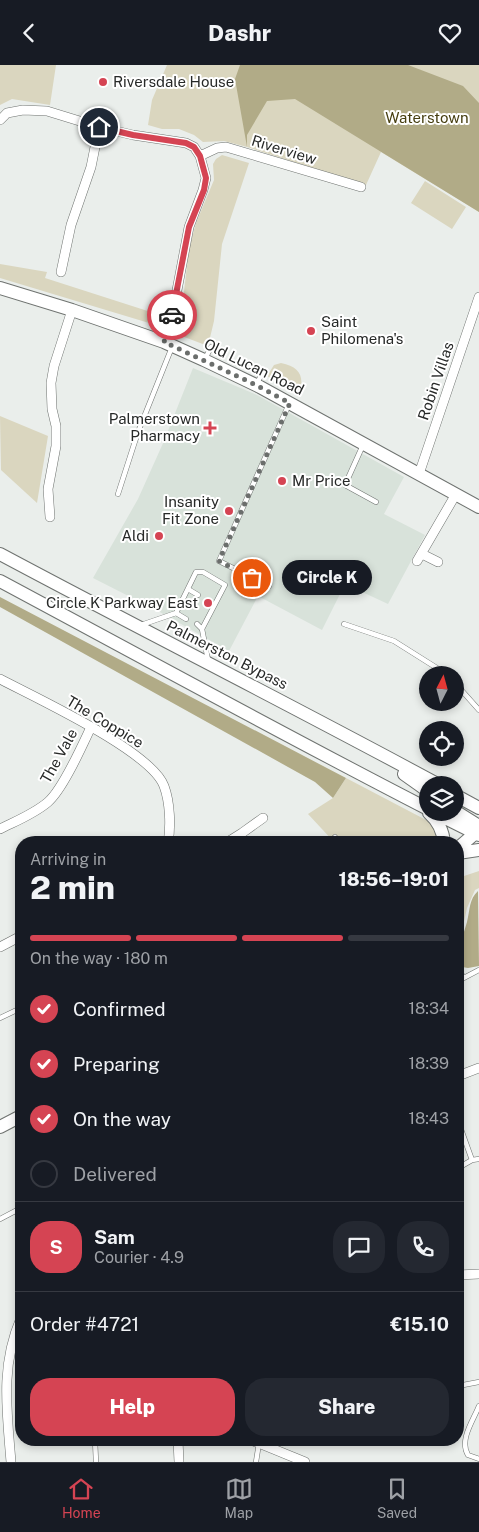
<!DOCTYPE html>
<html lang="en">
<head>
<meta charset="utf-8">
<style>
  :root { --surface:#171b24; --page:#242831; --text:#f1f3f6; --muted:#9ea1a6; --line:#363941; --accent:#d54453 }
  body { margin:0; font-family:"Public Sans",sans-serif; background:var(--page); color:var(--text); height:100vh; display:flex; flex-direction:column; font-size:19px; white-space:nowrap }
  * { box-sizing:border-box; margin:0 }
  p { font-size:16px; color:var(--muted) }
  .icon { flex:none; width:28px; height:28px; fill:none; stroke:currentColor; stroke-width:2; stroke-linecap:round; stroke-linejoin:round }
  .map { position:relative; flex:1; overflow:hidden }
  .panel { position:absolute; left:15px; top:771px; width:449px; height:610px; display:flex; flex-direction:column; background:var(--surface); border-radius:20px; box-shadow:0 2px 8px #0003 }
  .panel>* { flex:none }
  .needle { width:32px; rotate:6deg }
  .fabs { position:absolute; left:419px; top:601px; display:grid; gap:10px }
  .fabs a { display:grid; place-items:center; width:45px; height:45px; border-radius:50%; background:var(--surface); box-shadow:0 2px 8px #0003; font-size:25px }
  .pin { position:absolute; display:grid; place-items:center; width:42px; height:42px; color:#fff; margin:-21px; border:2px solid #fff; border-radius:50%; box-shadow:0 1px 5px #0007 }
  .courier { position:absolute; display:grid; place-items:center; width:50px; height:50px; margin:-25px; border:4px solid #d54453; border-radius:50%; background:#fff; color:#222; box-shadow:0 1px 6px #0007 }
  .bubble { position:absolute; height:35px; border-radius:18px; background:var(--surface); box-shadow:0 2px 8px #0003; font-size:16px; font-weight:800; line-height:35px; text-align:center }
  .head em { font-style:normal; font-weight:800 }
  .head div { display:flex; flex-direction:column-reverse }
  .head { display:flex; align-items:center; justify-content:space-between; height:85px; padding:0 15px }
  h1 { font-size:32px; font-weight:800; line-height:38px }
  .bar { display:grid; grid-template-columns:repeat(4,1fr); gap:8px 5px; align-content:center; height:60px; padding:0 15px }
  .bar i { height:6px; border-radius:4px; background:var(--line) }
  .bar .active { background:var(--accent) }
  .bar p { grid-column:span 4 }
  .line { display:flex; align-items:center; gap:12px; padding:0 15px; border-top:1px solid var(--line) }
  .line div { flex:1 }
  .round { display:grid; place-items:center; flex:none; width:52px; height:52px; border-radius:20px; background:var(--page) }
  ol { padding:0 15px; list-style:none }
  li { display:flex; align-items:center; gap:15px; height:55px }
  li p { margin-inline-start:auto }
  li .icon { padding:5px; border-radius:50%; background:var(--accent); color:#fff; stroke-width:4 }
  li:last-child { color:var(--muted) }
  li i { width:28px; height:28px; border:2px solid var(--line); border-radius:50% }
  .cta { display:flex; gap:10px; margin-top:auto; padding:10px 15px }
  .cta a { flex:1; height:58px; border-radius:20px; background:var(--accent); color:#fff; font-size:20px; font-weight:800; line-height:58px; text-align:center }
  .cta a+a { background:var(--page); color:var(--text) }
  header { display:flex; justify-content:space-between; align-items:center; height:65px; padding:0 15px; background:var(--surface); font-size:22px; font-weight:800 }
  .tabs { display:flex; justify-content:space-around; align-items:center; height:70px; border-top:1px solid var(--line); background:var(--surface); font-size:14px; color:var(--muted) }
  .tabs a { display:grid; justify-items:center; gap:2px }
  .tabs .active { color:var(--accent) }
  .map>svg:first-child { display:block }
</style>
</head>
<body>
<header><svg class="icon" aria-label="back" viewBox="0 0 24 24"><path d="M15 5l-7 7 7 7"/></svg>Dashr<svg class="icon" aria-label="heart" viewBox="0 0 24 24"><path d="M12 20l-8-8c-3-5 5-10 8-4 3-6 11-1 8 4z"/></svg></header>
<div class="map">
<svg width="479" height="1397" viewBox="0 0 479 1397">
  <rect width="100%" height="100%" fill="#eaeeeb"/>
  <path fill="#d8e2da" d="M193,303L257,330L404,412L384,449L425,470L388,539L345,519L322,565L258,531L229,586L158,546L93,513L138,434L164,376Z"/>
  <path fill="#dad6bf" d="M0,0H56L50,40L12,34L0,40Z
    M167,0H479V147L381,87L366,120L247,82L224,76L203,77L194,70L179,64H162L148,60L152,35Z
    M222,90L249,98L222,179L214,256L208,281L179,270L189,183L196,158L214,115L213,99L216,94Z
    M425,116L466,142L452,164L411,138Z
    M0,199L47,207L45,213L157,249L149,258L0,213Z
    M281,298C300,302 305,311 299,330L267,311L274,300Z
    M0,351L48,371L37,438L1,405Z
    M346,713L428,756L439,767L440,777H334L308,749L333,733Z
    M479,806V823L475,825L467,843L458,883V813Z"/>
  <path fill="#b1ab87" d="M240,0H408L463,21L479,38V147L295,34L267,36L247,70V82L235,14Z
    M0,532L346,713L333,733L315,717L0,542Z
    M478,826L479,901L468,903L462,902L458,893V889C460,878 464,867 467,857C470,845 469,834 478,826Z"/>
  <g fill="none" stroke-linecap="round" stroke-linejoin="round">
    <g stroke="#6f7370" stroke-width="5.5">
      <path id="lane" d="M205,294L211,282
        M257,318L262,309
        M363,380L345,420L376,437
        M118,429L138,367L172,282
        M269,521L219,496L289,339
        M188,524L198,530
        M176,548L196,507H203L225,520L202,564
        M197,559L202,564L208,595
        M344,559L394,576L448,610
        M141,560L176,548L186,554
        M455,618L479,645
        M329,778L335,772L339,778
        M458,904L464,913
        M458,916L479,905
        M0,953L21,943
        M458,1056L472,1095
        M458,1103L472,1095L479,1094
        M0,1154L21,1143
        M458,1321L479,1317
        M479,1341C473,1356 459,1375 468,1390L479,1394
        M95,1375L96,1397
        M273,1384L277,1375
        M256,1397L259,1378"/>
    </g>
    <g stroke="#6f7370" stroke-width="10">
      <path id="street" d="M0,55L7,48L23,45L47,46L99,62L133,70L186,78L194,82L200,91L206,113L203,125L189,162L174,241L164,277
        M200,91L217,83L226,82L361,122
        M61,207L71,160L91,102L99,62
        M419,409L479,232
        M50,452L48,424L56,381V361L52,344L51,318L54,301L72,245
        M422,489L438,497
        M417,496L456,429
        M0,614C36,633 151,686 164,721C170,737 171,761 168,778
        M0,764C16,756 34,749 48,737C63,724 82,681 91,662
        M226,778L242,768L263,753
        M0,882L21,871
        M458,1011L479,1003
        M458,1210L479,1209
        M178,1375L179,1397
        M251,1375L305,1397
        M11,1397C7,1346 0,1301 21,1253"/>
    </g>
    <g stroke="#6f7370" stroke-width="14">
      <path id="secondary" d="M0,223L72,245L164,277L204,295L260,322L479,442
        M0,489C146,567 293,641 439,720
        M0,516C142,592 284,670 428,744
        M404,709L428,726
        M455,730L479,743
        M455,746L479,761
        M429,748C438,756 443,765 444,778
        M435,748L479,770
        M458,783L479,765
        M458,788L479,785
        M0,1062L21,1051"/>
    </g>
    <use href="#lane" stroke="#fff" stroke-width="4.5"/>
    <use href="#street" stroke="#fff" stroke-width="9"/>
    <use href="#secondary" stroke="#fff" stroke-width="12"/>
  </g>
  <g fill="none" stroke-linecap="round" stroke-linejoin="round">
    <path stroke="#6b6e6c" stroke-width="5" stroke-dasharray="0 9" d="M172,250L164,277L250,317L290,338L219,496L252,513"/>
    <path stroke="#d54453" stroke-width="6" d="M99,62L133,70L186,78L194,82L200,91L206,113L204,125L189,162L172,250"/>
  </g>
  <g fill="#d54453" stroke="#fff" stroke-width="2">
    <circle cx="103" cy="17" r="5"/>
    <circle cx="311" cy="266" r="5"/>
    <path d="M207.5 355.5h5v5h5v5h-5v5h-5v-5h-5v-5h5z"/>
    <circle cx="282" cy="416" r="5"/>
    <circle cx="229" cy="446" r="5"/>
    <circle cx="159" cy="471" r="5"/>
    <circle cx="208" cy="538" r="5"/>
  </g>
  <g text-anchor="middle" stroke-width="4" stroke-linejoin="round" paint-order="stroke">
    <g font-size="15" fill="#272928" stroke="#fff" text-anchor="end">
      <text x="113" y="22" text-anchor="start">Riversdale House</text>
      <text x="321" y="262" text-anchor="start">Saint<tspan x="321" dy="17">Philomena's</tspan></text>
      <text x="200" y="359">Palmerstown<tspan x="200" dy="17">Pharmacy</tspan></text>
      <text x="292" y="421" text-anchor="start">Mr Price</text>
      <text x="219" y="442">Insanity<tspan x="219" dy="17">Fit Zone</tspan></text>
      <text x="149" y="476">Aldi</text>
      <text x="198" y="543">Circle K Parkway East</text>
    </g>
    <g font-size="15" fill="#463e10" stroke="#fff">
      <text x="427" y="58">Waterstown</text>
    </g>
    <g font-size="15" fill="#272928" stroke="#fff">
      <text transform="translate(284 85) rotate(17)" y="5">Riverview</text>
      <text transform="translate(254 302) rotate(26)" y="5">Old Lucan Road</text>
      <text transform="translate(436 316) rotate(-71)" y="5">Robin Villas</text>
      <text transform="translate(227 590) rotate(27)" y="5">Palmerston Bypass</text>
      <text transform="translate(105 657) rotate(31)" y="5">The Coppice</text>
      <text transform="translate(59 691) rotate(-61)" y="5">The Vale</text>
    </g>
  </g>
</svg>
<div class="fabs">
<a><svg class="needle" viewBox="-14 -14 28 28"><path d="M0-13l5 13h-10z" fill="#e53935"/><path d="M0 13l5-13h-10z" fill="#9ea1a6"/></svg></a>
<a><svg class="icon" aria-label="locate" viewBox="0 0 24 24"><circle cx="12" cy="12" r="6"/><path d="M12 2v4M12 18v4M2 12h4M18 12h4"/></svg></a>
<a><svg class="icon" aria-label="layers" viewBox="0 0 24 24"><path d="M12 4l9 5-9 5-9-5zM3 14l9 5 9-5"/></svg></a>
</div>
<div class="pin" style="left:252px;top:513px;background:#ea580c"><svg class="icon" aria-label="bag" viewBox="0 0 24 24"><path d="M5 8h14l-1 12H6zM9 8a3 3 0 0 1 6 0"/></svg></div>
<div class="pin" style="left:99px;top:62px;background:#1f2937"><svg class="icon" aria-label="home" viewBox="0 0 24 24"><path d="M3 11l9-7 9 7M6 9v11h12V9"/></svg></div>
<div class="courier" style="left:172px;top:250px"><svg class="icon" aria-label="car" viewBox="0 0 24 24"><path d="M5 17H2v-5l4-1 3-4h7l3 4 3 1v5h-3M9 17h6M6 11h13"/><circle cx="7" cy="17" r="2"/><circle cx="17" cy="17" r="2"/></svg></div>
<div class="bubble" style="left:282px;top:495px;width:90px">Circle K</div>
<section class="panel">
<div class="head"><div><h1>2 min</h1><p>Arriving in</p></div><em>18:56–19:01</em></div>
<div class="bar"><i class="active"></i><i class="active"></i><i class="active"></i><i></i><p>On the way · 180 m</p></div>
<ol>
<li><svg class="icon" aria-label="check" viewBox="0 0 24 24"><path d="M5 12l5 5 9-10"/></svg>Confirmed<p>18:34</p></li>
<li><svg class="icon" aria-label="check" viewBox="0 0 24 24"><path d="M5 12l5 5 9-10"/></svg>Preparing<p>18:39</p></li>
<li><svg class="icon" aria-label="check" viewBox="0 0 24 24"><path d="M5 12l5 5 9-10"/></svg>On the way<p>18:43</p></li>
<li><i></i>Delivered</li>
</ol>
<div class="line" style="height:90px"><b class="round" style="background:var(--accent);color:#fff">S</b><div><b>Sam</b><p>Courier · 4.9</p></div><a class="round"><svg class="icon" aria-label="chat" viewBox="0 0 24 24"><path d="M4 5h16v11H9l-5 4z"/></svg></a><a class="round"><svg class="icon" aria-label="phone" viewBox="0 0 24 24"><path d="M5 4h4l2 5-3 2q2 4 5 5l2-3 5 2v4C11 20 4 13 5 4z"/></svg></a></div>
<div class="line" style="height:65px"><div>Order #4721</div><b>€15.10</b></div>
<div class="cta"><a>Help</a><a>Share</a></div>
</section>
</div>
<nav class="tabs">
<a class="active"><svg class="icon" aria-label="home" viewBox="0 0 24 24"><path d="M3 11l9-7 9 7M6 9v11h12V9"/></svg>Home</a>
<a><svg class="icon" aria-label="map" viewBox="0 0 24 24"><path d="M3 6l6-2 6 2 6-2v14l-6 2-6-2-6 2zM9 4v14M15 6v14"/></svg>Map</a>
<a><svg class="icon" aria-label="saved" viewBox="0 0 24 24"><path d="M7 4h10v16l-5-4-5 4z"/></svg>Saved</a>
</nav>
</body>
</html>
